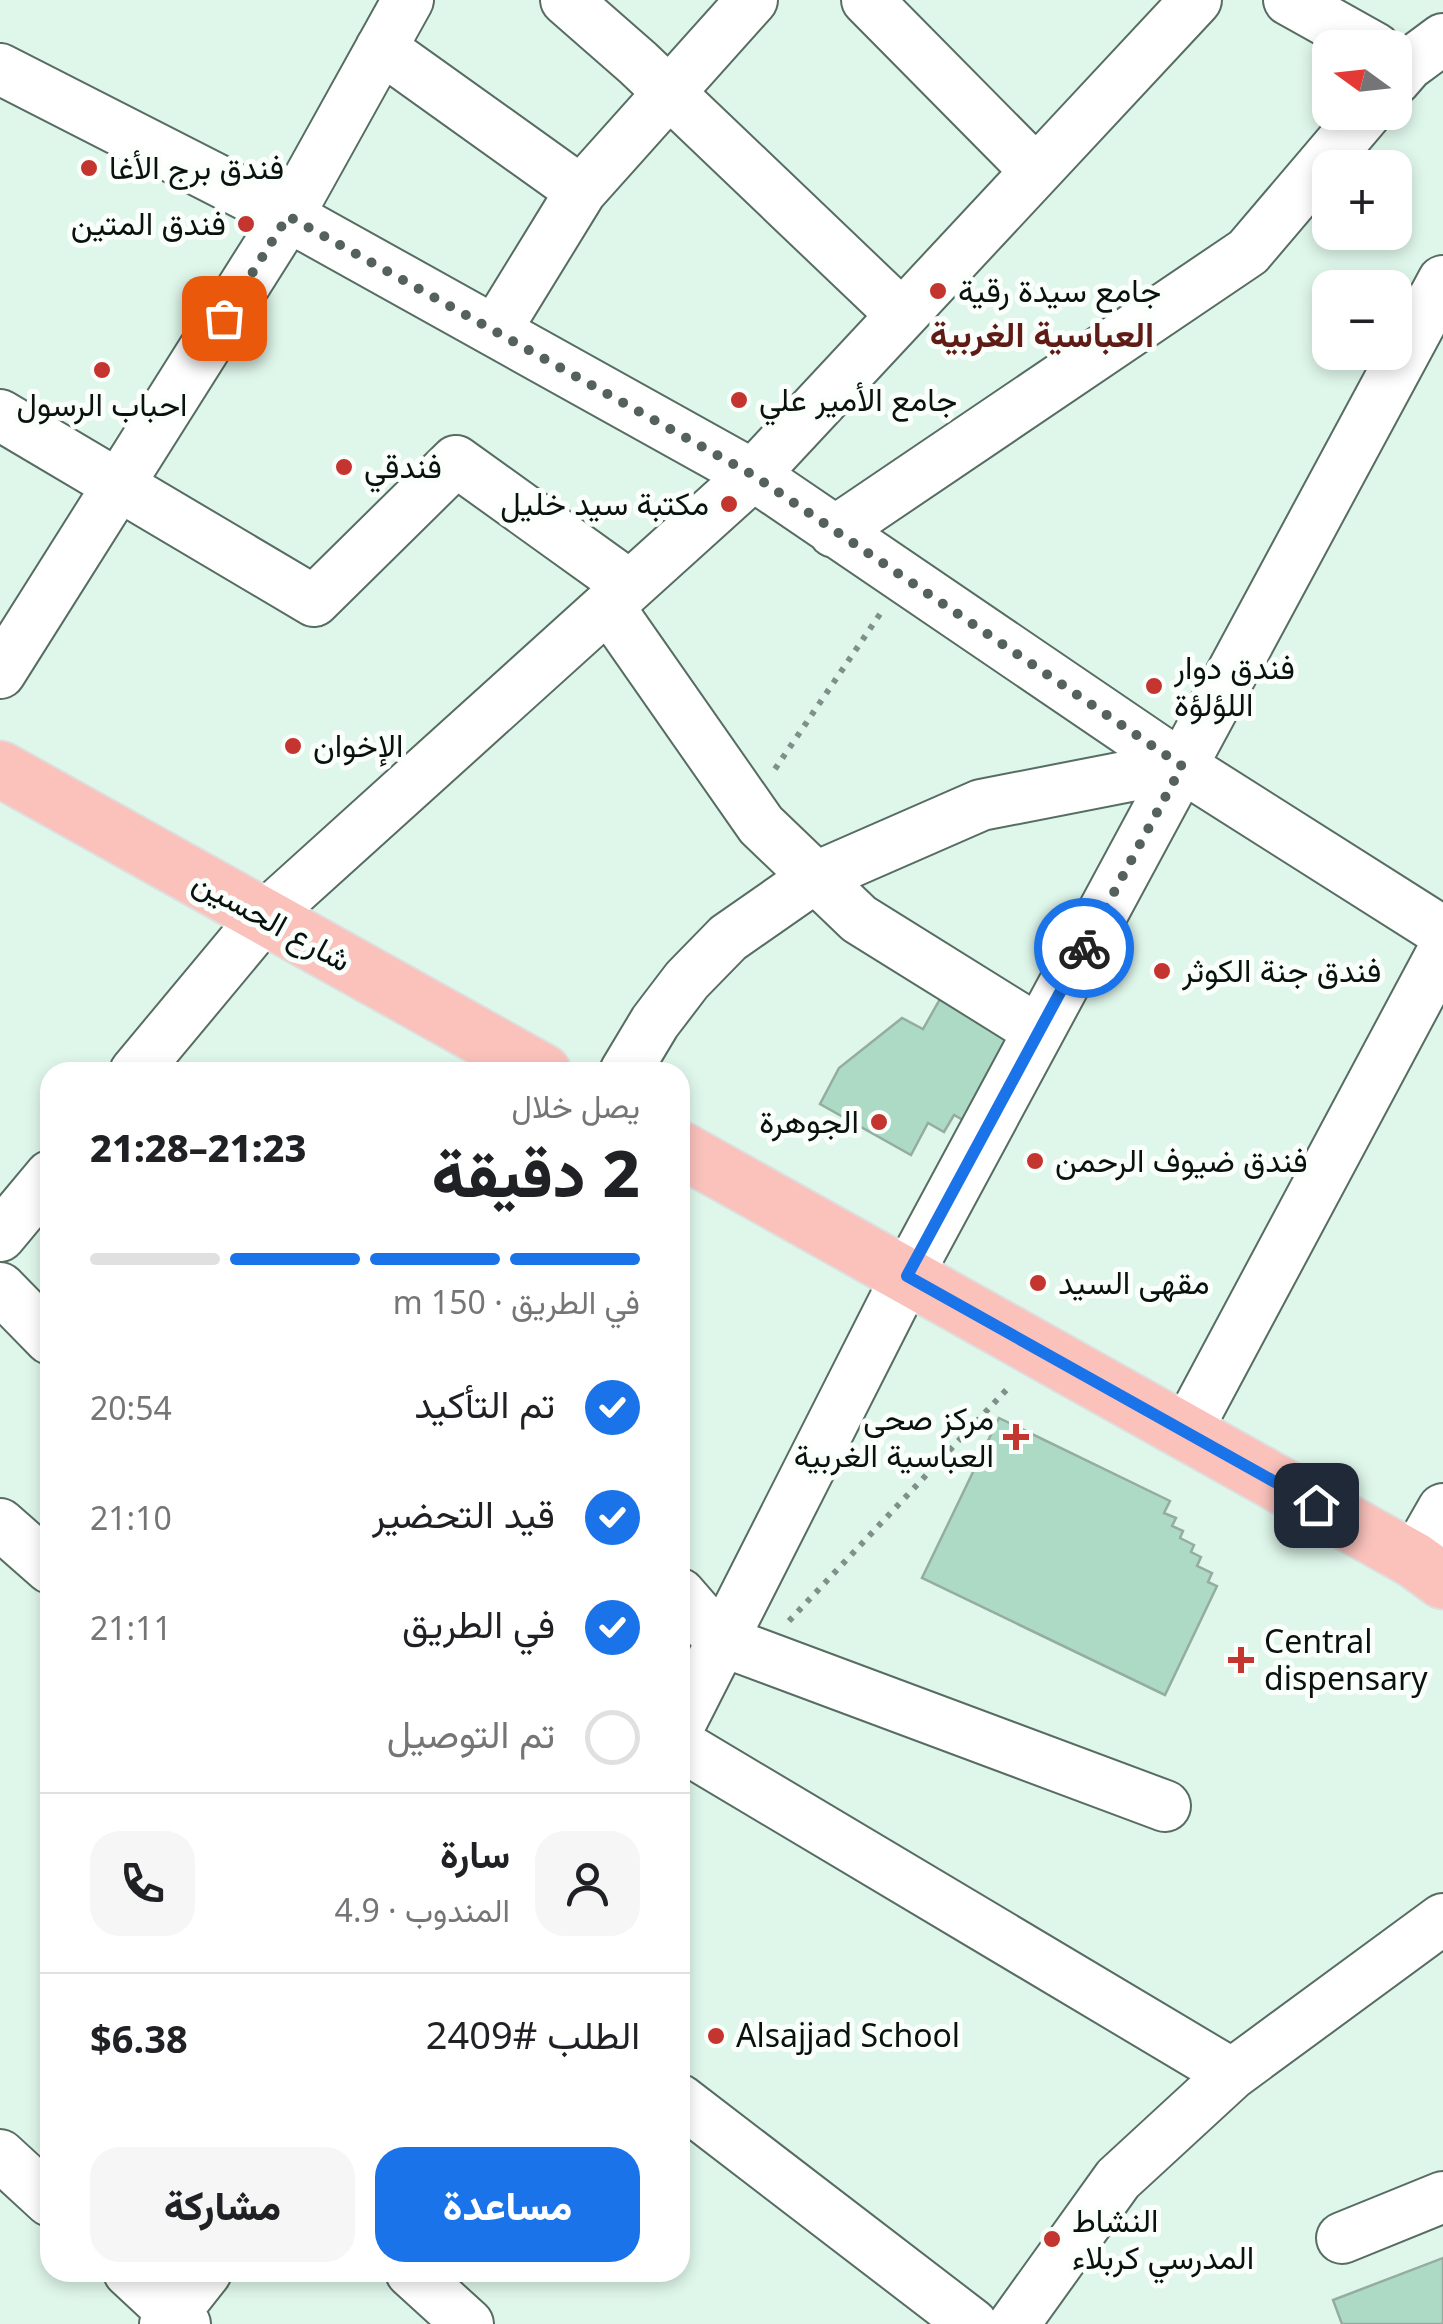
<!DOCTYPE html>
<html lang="ar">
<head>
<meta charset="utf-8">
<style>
  :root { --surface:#fff; --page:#f6f6f6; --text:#202124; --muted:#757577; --line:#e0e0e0; --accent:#1a73e8 }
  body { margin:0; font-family:"Noto Sans",Vazirmatn,sans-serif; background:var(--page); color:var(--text); direction:rtl; height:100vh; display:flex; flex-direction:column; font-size:38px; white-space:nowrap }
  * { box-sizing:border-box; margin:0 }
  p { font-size:32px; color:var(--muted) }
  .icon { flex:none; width:55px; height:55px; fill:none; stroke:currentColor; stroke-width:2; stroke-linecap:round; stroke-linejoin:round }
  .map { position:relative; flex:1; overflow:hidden; direction:ltr }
  .sheet { position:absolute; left:40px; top:1062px; width:650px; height:1220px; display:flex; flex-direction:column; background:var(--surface); border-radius:30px; box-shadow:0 5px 15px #0003; direction:rtl }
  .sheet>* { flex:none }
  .needle { width:65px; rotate:285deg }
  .fabs { position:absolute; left:1312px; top:30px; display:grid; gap:20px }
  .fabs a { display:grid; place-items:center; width:100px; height:100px; border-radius:20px; background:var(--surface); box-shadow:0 5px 15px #0003; font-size:50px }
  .pin { position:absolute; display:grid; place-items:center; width:85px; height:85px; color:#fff; margin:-42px; border-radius:20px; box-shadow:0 5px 15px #0006 }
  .courier { position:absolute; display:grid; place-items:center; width:100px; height:100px; margin:-50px; border:8px solid #1a73e8; border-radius:50%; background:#fff; color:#222; box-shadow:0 2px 12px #0007 }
  .overview em { font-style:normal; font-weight:800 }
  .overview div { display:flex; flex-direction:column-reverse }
  .overview { display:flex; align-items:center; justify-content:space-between; height:170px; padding:0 50px }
  h1 { font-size:65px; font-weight:800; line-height:75px }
  .bar { display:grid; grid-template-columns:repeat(4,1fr); gap:15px 10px; align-content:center; height:120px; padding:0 50px }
  .bar i { height:12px; border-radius:8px; background:var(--line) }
  .bar .selected { background:var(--accent) }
  .bar p { grid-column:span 4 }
  .line { display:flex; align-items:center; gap:25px; padding:0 50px; border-top:2px solid var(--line) }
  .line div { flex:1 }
  .round { display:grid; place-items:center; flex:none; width:105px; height:105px; border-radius:30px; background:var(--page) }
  ol { padding:0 50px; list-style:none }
  li { display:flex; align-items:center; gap:30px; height:110px }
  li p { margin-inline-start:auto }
  li .icon { padding:10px; border-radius:50%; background:var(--accent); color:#fff; stroke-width:4 }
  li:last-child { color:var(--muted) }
  li i { width:55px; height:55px; border:5px solid var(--line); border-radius:50% }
  .button { display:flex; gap:20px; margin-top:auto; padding:20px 50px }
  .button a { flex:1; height:115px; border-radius:30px; background:var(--accent); color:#fff; font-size:40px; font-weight:800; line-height:115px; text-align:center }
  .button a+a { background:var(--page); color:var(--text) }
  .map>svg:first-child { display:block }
</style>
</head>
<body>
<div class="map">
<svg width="1443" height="2324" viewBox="0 0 1443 2324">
  <rect width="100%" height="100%" fill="#dff7eb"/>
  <path fill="#addac4" stroke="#95aca1" stroke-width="2.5" d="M948,985L1024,1027L970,1124L954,1115L944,1132L928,1123L911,1155L820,1104L839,1068L902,1018L923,1029Z
    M999,1418L1170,1501L1164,1513L1176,1518L1172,1526L1183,1531L1180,1538L1194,1545L1191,1552L1201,1557L1197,1566L1212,1573L1208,1582L1217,1586L1165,1695L922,1578Z
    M1443,2258V2324H1342L1333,2300Z"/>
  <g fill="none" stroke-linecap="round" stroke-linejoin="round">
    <g stroke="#576c62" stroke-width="54">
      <path id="minor" d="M566,0L638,63L902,315
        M867,0L1036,171
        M1289,0L1375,48
        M381,48L581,191
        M0,69L288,216L753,475L1181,766L1443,932
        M1395,80L1408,65L1443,39
        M495,331L581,191L752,0
        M0,415L314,601L456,461L630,586
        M834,532L1248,252L1367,112
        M608,606L761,825L859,919L1039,1031
        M0,673L288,216L408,0
        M135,1072L264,917L753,475L1196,0
        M625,1072L655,1022L687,980L728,938L814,878L981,805L1181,766
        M0,1236L50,1176
        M0,1288L50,1339
        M1186,1432L1443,951
        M0,1524L50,1568
        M1414,1560L1443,1509
        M680,1594L720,1640L1165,1806
        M680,1724L907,1276L1443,281
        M680,1745L1232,2074
        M680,2100L972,2324
        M0,2155L50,2201
        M1342,2238L1443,2197
        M129,2272L185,2324
        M411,2272L468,2324
        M165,2324L206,2272
        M1014,2324L1118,2179L1232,2074L1443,1919"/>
    </g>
    <g stroke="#dddedd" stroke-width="59">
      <path id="major" d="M0,769L543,1072
        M680,1149L1414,1560L1443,1581"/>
    </g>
    <path stroke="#7f9088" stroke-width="6" stroke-dasharray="5 8" stroke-linecap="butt" d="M775,769L880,614
      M789,1621L1010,1386"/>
    <use href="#minor" stroke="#fff" stroke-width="50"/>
    <use href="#major" stroke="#fbc2bc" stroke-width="55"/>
  </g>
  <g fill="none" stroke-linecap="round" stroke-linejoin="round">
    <path stroke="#54625b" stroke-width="10" stroke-dasharray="0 18" d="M224,318L288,216L753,475L1182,766L1084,948"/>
    <path stroke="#1a73e8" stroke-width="12" d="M1084,948L907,1276L1316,1505"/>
  </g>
  <g fill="#c3352e" stroke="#fafffc" stroke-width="4">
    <circle cx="89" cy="168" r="10"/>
    <circle cx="246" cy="224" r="10"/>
    <circle cx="938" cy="291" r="10"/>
    <circle cx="102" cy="370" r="10"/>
    <circle cx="739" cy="400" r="10"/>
    <circle cx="344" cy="467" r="10"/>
    <circle cx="729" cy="504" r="10"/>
    <circle cx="1154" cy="686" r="10"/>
    <circle cx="293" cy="746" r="10"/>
    <circle cx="1162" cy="971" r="10"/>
    <circle cx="879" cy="1122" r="10"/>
    <circle cx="1035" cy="1161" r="10"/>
    <circle cx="1038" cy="1283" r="10"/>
    <path d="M1011 1422h10v10h10v10h-10v10h-10v-10h-10v-10h10z"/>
    <path d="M1236 1645h10v10h10v10h-10v10h-10v-10h-10v-10h10z"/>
    <circle cx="716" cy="2036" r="10"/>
    <circle cx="1052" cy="2239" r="10"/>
  </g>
  <g text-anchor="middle" stroke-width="10" stroke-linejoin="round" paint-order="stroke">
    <g font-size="32" fill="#09120e" stroke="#fafffc" text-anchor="start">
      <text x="109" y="179">فندق برج الأغا</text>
      <text x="226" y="235" text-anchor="end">فندق المتين</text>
      <text x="958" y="302">جامع سيدة رقية</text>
      <text x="759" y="411">جامع الأمير علي</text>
      <text x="102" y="416" text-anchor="middle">احباب الرسول</text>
      <text x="364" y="478">فندقي</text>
      <text x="709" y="515" text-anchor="end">مكتبة سيد خليل</text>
      <text x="1174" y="679">فندق دوار<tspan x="1174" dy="37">اللؤلؤة</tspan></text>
      <text x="313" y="757">الإخوان</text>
      <text x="1182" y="982">فندق جنة الكوثر</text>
      <text x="859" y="1133" text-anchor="end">الجوهرة</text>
      <text x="1055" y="1172">فندق ضيوف الرحمن</text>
      <text x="1058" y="1294">مقهى السيد</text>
      <text x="994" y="1430" text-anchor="end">مركز صحي<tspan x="994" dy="37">العباسية الغربية</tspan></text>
      <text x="1264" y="1653">Central<tspan x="1264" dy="37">dispensary</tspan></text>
      <text x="736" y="2047">Alsajjad School</text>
      <text x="1072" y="2232">النشاط<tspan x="1072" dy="37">المدرسي كربلاء</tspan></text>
    </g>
    <g font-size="32" fill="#09120e" stroke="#fafffc">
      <text transform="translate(272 921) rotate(29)" y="11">شارع الحسين</text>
    </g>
    <g font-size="35" font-weight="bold" fill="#5f1b16" stroke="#fafffc">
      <text x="1042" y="347">العباسية الغربية</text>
    </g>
  </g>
</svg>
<div class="fabs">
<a><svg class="needle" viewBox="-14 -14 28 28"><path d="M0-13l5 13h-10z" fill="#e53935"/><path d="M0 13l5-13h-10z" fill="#757577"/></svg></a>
<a>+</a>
<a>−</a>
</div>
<div class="pin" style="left:224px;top:318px;background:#ea580c"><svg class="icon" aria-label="bag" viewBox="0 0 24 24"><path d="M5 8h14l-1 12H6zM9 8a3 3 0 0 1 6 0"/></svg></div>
<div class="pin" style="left:1316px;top:1505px;background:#1f2937"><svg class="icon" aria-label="home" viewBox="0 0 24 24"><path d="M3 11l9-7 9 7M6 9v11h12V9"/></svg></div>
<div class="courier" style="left:1084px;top:948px"><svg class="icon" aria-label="bike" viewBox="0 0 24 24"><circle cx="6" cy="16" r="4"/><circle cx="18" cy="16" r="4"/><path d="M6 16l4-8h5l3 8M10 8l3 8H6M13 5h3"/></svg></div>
<section class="sheet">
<div class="overview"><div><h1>2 دقيقة</h1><p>يصل خلال</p></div><em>21:23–21:28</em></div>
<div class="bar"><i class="selected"></i><i class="selected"></i><i class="selected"></i><i></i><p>في الطريق · 150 m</p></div>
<ol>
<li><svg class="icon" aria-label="check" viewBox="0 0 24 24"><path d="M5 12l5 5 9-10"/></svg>تم التأكيد<p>20:54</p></li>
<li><svg class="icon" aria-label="check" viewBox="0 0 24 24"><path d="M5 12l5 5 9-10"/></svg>قيد التحضير<p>21:10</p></li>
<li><svg class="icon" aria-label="check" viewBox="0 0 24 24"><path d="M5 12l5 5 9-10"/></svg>في الطريق<p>21:11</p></li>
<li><i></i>تم التوصيل</li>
</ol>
<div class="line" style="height:180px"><a class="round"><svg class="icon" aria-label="person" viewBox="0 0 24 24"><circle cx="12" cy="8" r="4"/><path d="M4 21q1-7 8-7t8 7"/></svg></a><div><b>سارة</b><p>المندوب · 4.9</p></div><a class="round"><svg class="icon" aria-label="phone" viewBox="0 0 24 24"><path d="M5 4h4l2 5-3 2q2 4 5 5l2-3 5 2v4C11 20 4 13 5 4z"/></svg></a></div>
<div class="line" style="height:130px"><div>الطلب #2409</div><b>$6.38</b></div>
<div class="button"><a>مساعدة</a><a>مشاركة</a></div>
</section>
</div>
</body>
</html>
